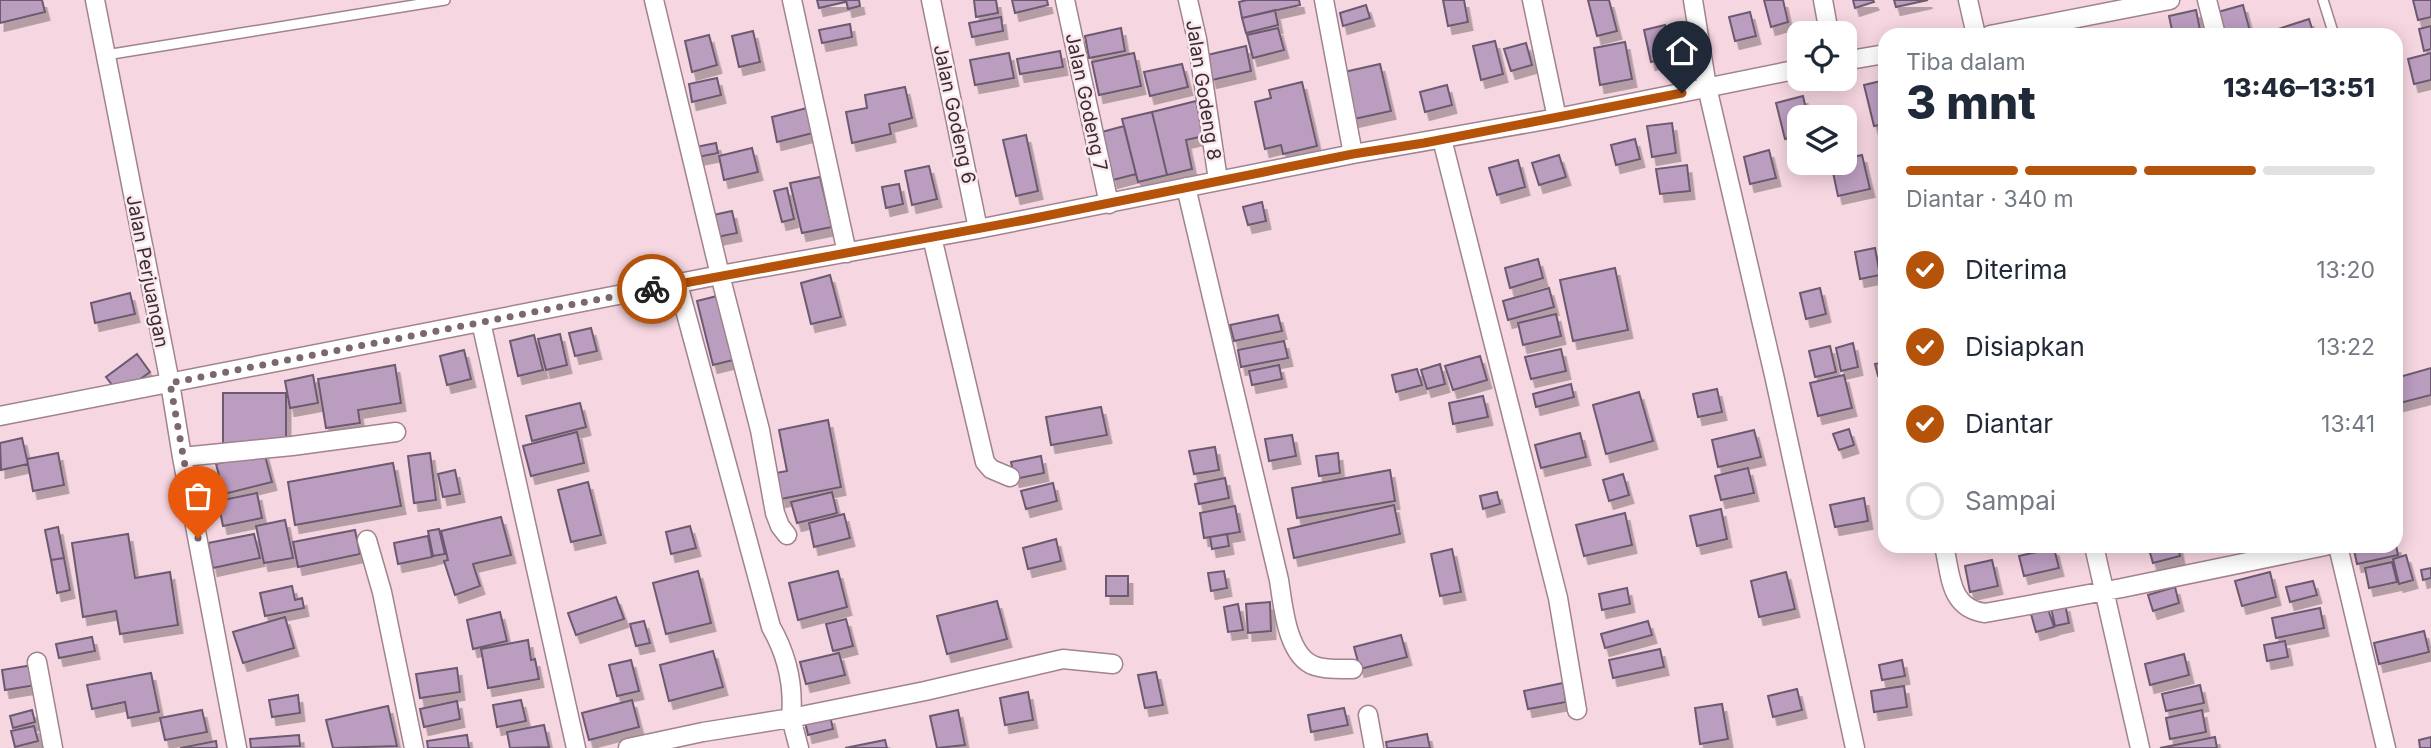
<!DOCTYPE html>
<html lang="id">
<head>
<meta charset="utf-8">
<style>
  :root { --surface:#fff; --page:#f6f6f7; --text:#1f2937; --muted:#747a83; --line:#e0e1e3; --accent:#b45309 }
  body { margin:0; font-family:Inter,sans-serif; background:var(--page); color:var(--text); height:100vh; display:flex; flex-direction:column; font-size:26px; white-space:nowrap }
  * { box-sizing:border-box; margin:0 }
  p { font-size:23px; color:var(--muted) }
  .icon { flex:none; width:38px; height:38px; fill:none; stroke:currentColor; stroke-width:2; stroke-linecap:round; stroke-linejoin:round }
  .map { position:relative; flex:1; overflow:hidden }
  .details { position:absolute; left:1878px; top:28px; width:525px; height:525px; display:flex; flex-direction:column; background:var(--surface); border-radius:21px; box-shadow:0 4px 18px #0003 }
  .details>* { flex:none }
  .controls { position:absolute; left:1787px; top:21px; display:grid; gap:14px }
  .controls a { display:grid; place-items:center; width:70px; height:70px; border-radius:14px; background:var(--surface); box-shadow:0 4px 18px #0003; font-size:35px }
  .pin { position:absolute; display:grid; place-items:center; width:60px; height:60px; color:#fff; margin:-72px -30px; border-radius:50% 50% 50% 0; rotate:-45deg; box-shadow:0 0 7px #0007 }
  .pin .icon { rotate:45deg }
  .courier { position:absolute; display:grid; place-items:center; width:70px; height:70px; margin:-35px; border:5px solid #b45309; border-radius:50%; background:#fff; color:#222; box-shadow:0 2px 9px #0007 }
  .summary em { font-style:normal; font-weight:800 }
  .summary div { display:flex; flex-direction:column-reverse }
  .summary { display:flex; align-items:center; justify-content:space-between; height:119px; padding:0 28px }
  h1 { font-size:46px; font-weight:800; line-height:52px }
  .bar { display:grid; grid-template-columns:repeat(4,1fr); gap:10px 7px; align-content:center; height:84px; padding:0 28px }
  .bar i { height:9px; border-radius:5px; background:var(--line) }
  .bar .selected { background:var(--accent) }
  .bar p { grid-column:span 4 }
  ol { padding:0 28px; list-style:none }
  li { display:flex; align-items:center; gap:21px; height:77px }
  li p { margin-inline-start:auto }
  li .icon { padding:7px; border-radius:50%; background:var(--accent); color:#fff; stroke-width:4 }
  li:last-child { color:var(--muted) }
  li i { width:38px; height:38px; border:4px solid var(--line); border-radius:50% }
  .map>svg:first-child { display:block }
</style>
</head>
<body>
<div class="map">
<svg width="2431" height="748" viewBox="0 0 2431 748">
  <defs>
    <filter id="shadow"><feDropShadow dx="4.5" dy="8" stdDeviation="0" flood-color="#0004"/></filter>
  </defs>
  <rect width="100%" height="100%" fill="#f6d6e1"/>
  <path fill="#bb9dc0" stroke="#6c5a6f" stroke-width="2" filter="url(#shadow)" d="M0,0H42L45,12L0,23Z
    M817,0H844L845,2L819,8Z
    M846,0H859L860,6L848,9Z
    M974,0H996L998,13L976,17Z
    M1012,0H1047L1048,5L1015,13Z
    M1247,0H1299L1300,5L1242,18L1239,2Z
    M1443,0H1464L1468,22L1448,26Z
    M1588,0H1609L1617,31L1597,36Z
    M1764,0H1783L1788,22L1771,27Z
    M1853,0H1873L1874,2L1855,8Z
    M1894,0H1928L1896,7Z
    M2413,0H2431V17L2418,20Z
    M1366,5L1370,18L1343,26L1340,13Z
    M2243,5L2251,35H2224L2218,12Z
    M1275,10L1278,25L1246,33L1242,18Z
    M2196,10L2201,35H2173L2169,16Z
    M1750,12L1756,36L1735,41L1729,17Z
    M1001,17L1003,31L972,37L969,23Z
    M2309,19L2314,35H2277L2275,30Z
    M850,24L852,37L822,43L819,30Z
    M1665,25L1671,57L1651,62L1644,30Z
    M2431,26V49L2424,51L2419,29Z
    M1121,28L1125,51L1089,58L1085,36Z
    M1278,28L1284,50L1253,58L1247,35Z
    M753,31L760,62L739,67L732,36Z
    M709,35L717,65L692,72L685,41Z
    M1495,41L1503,74L1481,80L1473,46Z
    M1625,42L1632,79L1600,85L1594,48Z
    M1526,43L1532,65L1511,71L1504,49Z
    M1246,46L1251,71L1212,80L1207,55Z
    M1060,51L1063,67L1020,74L1017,59Z
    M1009,53L1014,78L975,85L970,60Z
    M1134,53L1141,86L1099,95L1092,62Z
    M2431,53V80L2414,84L2408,59Z
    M1182,64L1188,87L1150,96L1144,72Z
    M1380,64L1391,111L1354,119L1344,72Z
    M717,78L721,95L692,102L689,84Z
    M1885,80V124L1874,126L1864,85Z
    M1302,82L1317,146L1283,154L1281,145L1265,149L1255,102L1271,98L1269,90Z
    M1447,85L1452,105L1425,112L1420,92Z
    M905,87L912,118L889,124L891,134L852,143L846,112L867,108L865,95Z
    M1803,96L1808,117H1799V135L1785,139L1776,103Z
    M1196,101L1204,136L1186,140L1192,169L1167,175L1152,112Z
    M807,108L813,133L777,142L772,117Z
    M1152,112L1167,175L1138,182L1122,119Z
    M1672,123L1676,153L1652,157L1647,126Z
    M1124,126L1136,174L1113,180L1102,132Z
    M1026,135L1038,191L1016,196L1003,140Z
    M1635,139L1640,159L1616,165L1611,145Z
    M716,143L718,153L698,157L696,147Z
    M752,148L758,172L724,180L719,156Z
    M1769,150L1776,178L1750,184L1744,157Z
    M1559,155L1566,177L1539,185L1532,163Z
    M1862,155L1870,189L1838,196L1831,163H1844V159Z
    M1518,160L1525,187L1497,195L1489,168Z
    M1687,165L1690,191L1660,194L1656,169Z
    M929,166L937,199L912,205L905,171Z
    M820,177L832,227L802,233L790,183Z
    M899,184L903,204L886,208L882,187Z
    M787,188L794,219L782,222L774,191Z
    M1262,202L1266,221L1248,225L1243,207Z
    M732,211L737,233L717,237L713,215Z
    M1875,248L1880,275L1860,279L1855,252Z
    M1538,259L1543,278L1510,288L1505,268Z
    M1615,268L1628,330L1573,341L1560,280Z
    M830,275L841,317L811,324L801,283Z
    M1549,288L1554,307L1508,320L1503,301Z
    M1820,288L1826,314L1806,319L1800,293Z
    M130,293L135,314L95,323L91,303Z
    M721,295L737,359L713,365L697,301Z
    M1556,314L1561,336L1523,345L1518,323Z
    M1278,315L1282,331L1234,341L1230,325Z
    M591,328L597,351L575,356L569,333Z
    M560,334L567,365L546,370L538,339Z
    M534,335L543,370L518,376L510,341Z
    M1284,341L1288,358L1241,367L1238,350Z
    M1853,343L1858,367L1841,371L1836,348Z
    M1830,346L1836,372L1815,377L1809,351Z
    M1561,349L1566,371L1531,379L1525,357Z
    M464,350L471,379L447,385L440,356Z
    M137,354L150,372L119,394L106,377Z
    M1480,356L1487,380L1453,390L1445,366Z
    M1885,362V375L1878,376L1875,364Z
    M1440,364L1445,384L1427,389L1421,370Z
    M395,365L401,403L358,410L360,423L326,428L318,379Z
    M1279,365L1282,379L1252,385L1249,371Z
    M2431,368V395L2396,404V378Z
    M1417,369L1422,385L1396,392L1392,375Z
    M313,375L318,403L290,408L285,381Z
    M1844,375L1852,408L1818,416L1810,383Z
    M1571,384L1574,397L1536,407L1533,394Z
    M1717,389L1722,412L1698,417L1693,394Z
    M1639,392L1653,441L1606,454L1593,405Z
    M223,393H286V442L223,443Z
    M1483,396L1488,417L1453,424L1449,403Z
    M580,403L586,427L532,441L526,416Z
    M1101,407L1107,435L1051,445L1046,417Z
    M828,420L841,487L781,499L776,473L787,471L779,430Z
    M1849,429L1854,445L1839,450L1833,434Z
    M1754,430L1761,457L1718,467L1712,440Z
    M577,432L584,463L531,476L523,446Z
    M1580,433L1586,457L1541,468L1535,445Z
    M1292,435L1296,456L1269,461L1265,439Z
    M22,438L28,464L1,470L0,443Z
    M1215,447L1219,470L1194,474L1189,451Z
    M264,452L272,482L224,494L216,464Z
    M58,453L64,485L33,491L27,459Z
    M430,453L436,500L414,503L408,456Z
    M1338,453L1340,473L1319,476L1316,456Z
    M1041,456L1044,473L1015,479L1011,462Z
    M393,463L401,506L295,525L288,482Z
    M1748,468L1754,493L1721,500L1715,476Z
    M455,470L460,494L443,497L438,474Z
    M1390,470L1395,501L1297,518L1292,488Z
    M1623,474L1629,495L1609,501L1603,480Z
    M1225,478L1229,498L1199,504L1195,484Z
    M588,482L601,535L571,542L558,490Z
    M1053,483L1057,501L1026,509L1021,491Z
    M832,492L837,513L797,523L791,502Z
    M1497,492L1500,504L1483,509L1480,496Z
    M257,493L262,518L223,526L218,501Z
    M1864,498L1868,521L1835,527L1830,505Z
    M1394,505L1400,534L1294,558L1288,529Z
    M1235,506L1240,532L1204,538L1200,513Z
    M1721,509L1727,539L1697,546L1690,516Z
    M1625,513L1632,545L1584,556L1576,525Z
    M844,514L850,538L814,547L809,523Z
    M501,517L511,555L473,564L480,586L455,595L444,561L448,560L441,531Z
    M285,520L293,558L264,563L256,526Z
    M690,526L696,548L671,554L666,532Z
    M58,527L64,558L51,560L45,530Z
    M439,529L445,554L433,556L428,531Z
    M355,530L360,554L298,567L293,542Z
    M128,534L135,578L170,572L178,625L120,634L116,611L83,617L72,543Z
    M254,534L260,558L213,568L208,543Z
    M1227,534L1229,546L1212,549L1210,537Z
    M428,536L432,557L398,564L394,543Z
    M1056,539L1061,561L1028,569L1023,548Z
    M2396,545L2398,555L2357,564L2354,550L2374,546Z
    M2148,546H2178L2180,556L2153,563Z
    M2054,548L2059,568L2024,576L2019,556Z
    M1452,549L1461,592L1440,596L1431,554Z
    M2406,555L2413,580L2399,584L2393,559Z
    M64,558L70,590L57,593L51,560Z
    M1992,560L1998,586L1970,592L1965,566Z
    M2392,562L2397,582L2369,588L2365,568Z
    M2431,568V578L2423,580L2421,570Z
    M698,571L711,623L666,634L653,583Z
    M838,571L847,607L798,620L789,583Z
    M1224,571L1227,588L1211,591L1208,573Z
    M1786,572L1795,609L1759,617L1751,581Z
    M2270,572L2276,597L2242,606L2235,581Z
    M1106,576H1128V596H1106Z
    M2313,581L2317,595L2290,602L2286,587Z
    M292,586L295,600L302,598L304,608L265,616L260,593Z
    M2175,587L2179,603L2153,611L2148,595Z
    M1627,588L1630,604L1602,610L1599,594Z
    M616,597L624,619L576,635L568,613Z
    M997,601L1007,639L947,654L937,616Z
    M1270,602L1271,631L1248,633L1246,604Z
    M1238,604L1243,630L1228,632L1224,607Z
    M2065,604L2069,623L2055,626L2051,608Z
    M2320,608L2324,628L2276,638L2272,618Z
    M2048,609L2054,627L2036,632L2031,614Z
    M500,612L507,641L473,649L467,620Z
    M285,617L294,648L243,663L233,632Z
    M846,619L853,646L833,651L826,624Z
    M644,621L650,643L636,646L630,624Z
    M1648,621L1652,635L1605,648L1601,634Z
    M2424,631L2429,652L2379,664L2374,643Z
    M1401,635L1407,657L1360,669L1354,647Z
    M92,637L95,651L59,658L56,644Z
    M528,640L531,660L535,659L539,679L488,688L481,649Z
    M2285,641L2288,657L2267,661L2264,645Z
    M1660,649L1664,667L1613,678L1609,660Z
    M713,651L723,687L669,701L660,665Z
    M839,653L845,675L806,684L800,662Z
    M2184,654L2189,675L2150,685L2145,664Z
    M631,660L639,691L617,696L609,665Z
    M1902,660L1905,676L1882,680L1879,665Z
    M33,665L36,685L5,690L2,670Z
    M457,668L460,692L420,698L416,674Z
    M1156,672L1163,705L1145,708L1138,675Z
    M151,673L159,712L128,718L125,702L92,709L87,685Z
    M1563,683L1566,702L1528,709L1524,691Z
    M2200,685L2204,703L2166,711L2162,694Z
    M1904,686L1907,707L1874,712L1871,691Z
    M1797,689L1802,710L1773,717L1768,696Z
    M1028,692L1033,720L1005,725L1000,698Z
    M298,695L300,713L272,717L269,700Z
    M521,700L526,721L497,727L493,705Z
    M632,700L639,727L589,740L582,713Z
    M457,701L460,719L424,727L420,709Z
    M1722,704L1728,739L1700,744L1695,708Z
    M388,706L397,746L333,748L326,720Z
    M1344,708L1348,725L1311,732L1308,715Z
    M32,710L35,722L13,728L10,716Z
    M202,710L207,732L165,740L160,718Z
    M958,710L965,745L937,748L930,716Z
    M2202,710L2206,732L2170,739L2166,718Z
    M830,716L833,729L808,735L805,722Z
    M544,725L549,747L510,748L507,732Z
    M34,726L38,741L15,747L11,731Z
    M1427,734L1430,748H1387L1386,742Z
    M299,735L300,746L251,748L250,739Z
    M467,735L469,748H428L427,741Z
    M2215,737L2217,748H2160Z
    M2431,737V748H2420L2419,740Z
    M885,740L887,748H845Z
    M216,741L217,748H180Z"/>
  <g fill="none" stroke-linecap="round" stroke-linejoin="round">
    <g stroke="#a0838d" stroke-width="12">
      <path id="lane" d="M2323,0L2334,35
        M106,55L445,0"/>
    </g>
    <g stroke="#a0838d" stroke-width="21">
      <path id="street" d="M95,0L170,383L182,457L237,748
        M654,0L720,275L760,430L775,513L780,526L787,535
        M792,0L847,253
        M931,0L978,229
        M1065,0L1109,204
        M1188,0L1197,39L1218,180
        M1324,0L1353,154
        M1532,0L1557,118
        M1693,0L1707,87L1774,375L1855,748
        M1823,0L1829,33
        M1968,0L1976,35
        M2207,0L2216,35
        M1990,35L2170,0
        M1844,61L1885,54
        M1442,139L1558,598L1577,710
        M1186,187L1279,580C1283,605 1287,657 1315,666C1327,670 1341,669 1353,669
        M932,237L985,462L991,469L1010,477
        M678,284L771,627C787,655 794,687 791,718L925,691L1063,659L1113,664
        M481,322L576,748
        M0,416L720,275L978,229L1353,154L1557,118L1799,69
        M182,457L292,446L396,432
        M367,540L382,592L414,748
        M1944,546C1951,575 1949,608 1985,613L2122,588L2325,546
        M2094,546L2140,748
        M2338,546L2386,748
        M37,662L53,748
        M1368,715L1374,748
        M628,748L703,732L791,718L799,748"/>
    </g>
    <use href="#lane" stroke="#fff" stroke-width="9"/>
    <use href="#street" stroke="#fff" stroke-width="18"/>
  </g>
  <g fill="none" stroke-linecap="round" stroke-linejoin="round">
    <path stroke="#7b686f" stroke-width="7" stroke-dasharray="0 12.6" d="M198,538L170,383L652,289"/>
    <path stroke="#b45309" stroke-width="9" d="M652,289L1030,219L1353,154L1424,143L1682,93"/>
  </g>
  <g text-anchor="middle" stroke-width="5" stroke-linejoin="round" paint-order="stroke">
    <g font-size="19" fill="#392d31" stroke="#fbe7ee">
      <text transform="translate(1204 90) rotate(81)" y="7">Jalan Godeng 8</text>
      <text transform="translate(1087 102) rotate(78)" y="7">Jalan Godeng 7</text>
      <text transform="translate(955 114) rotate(78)" y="7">Jalan Godeng 6</text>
      <text transform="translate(148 271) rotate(79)" y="7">Jalan Perjuangan</text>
    </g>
  </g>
</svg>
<div class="controls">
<a><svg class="icon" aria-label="locate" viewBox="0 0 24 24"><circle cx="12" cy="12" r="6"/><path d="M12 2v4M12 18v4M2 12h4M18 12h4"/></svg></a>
<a><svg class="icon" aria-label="layers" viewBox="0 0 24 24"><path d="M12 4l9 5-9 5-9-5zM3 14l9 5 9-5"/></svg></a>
</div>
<div class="pin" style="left:198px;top:538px;background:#ea580c"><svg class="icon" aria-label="bag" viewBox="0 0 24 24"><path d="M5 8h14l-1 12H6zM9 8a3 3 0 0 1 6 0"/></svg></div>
<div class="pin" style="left:1682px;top:93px;background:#1f2937"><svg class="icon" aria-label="home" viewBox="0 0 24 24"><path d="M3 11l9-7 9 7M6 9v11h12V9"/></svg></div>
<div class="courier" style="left:652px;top:289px"><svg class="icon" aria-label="bike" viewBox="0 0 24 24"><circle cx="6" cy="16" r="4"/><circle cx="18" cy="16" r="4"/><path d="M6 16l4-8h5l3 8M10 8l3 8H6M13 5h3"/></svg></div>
<section class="details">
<div class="summary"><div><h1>3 mnt</h1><p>Tiba dalam</p></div><em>13:46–13:51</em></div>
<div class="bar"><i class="selected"></i><i class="selected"></i><i class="selected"></i><i></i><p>Diantar · 340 m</p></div>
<ol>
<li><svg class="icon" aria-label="check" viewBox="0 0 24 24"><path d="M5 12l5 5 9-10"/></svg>Diterima<p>13:20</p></li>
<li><svg class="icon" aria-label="check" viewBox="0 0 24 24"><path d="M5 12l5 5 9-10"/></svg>Disiapkan<p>13:22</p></li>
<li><svg class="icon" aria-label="check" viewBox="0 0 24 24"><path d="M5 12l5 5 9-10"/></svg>Diantar<p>13:41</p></li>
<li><i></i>Sampai</li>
</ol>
</section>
</div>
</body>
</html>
